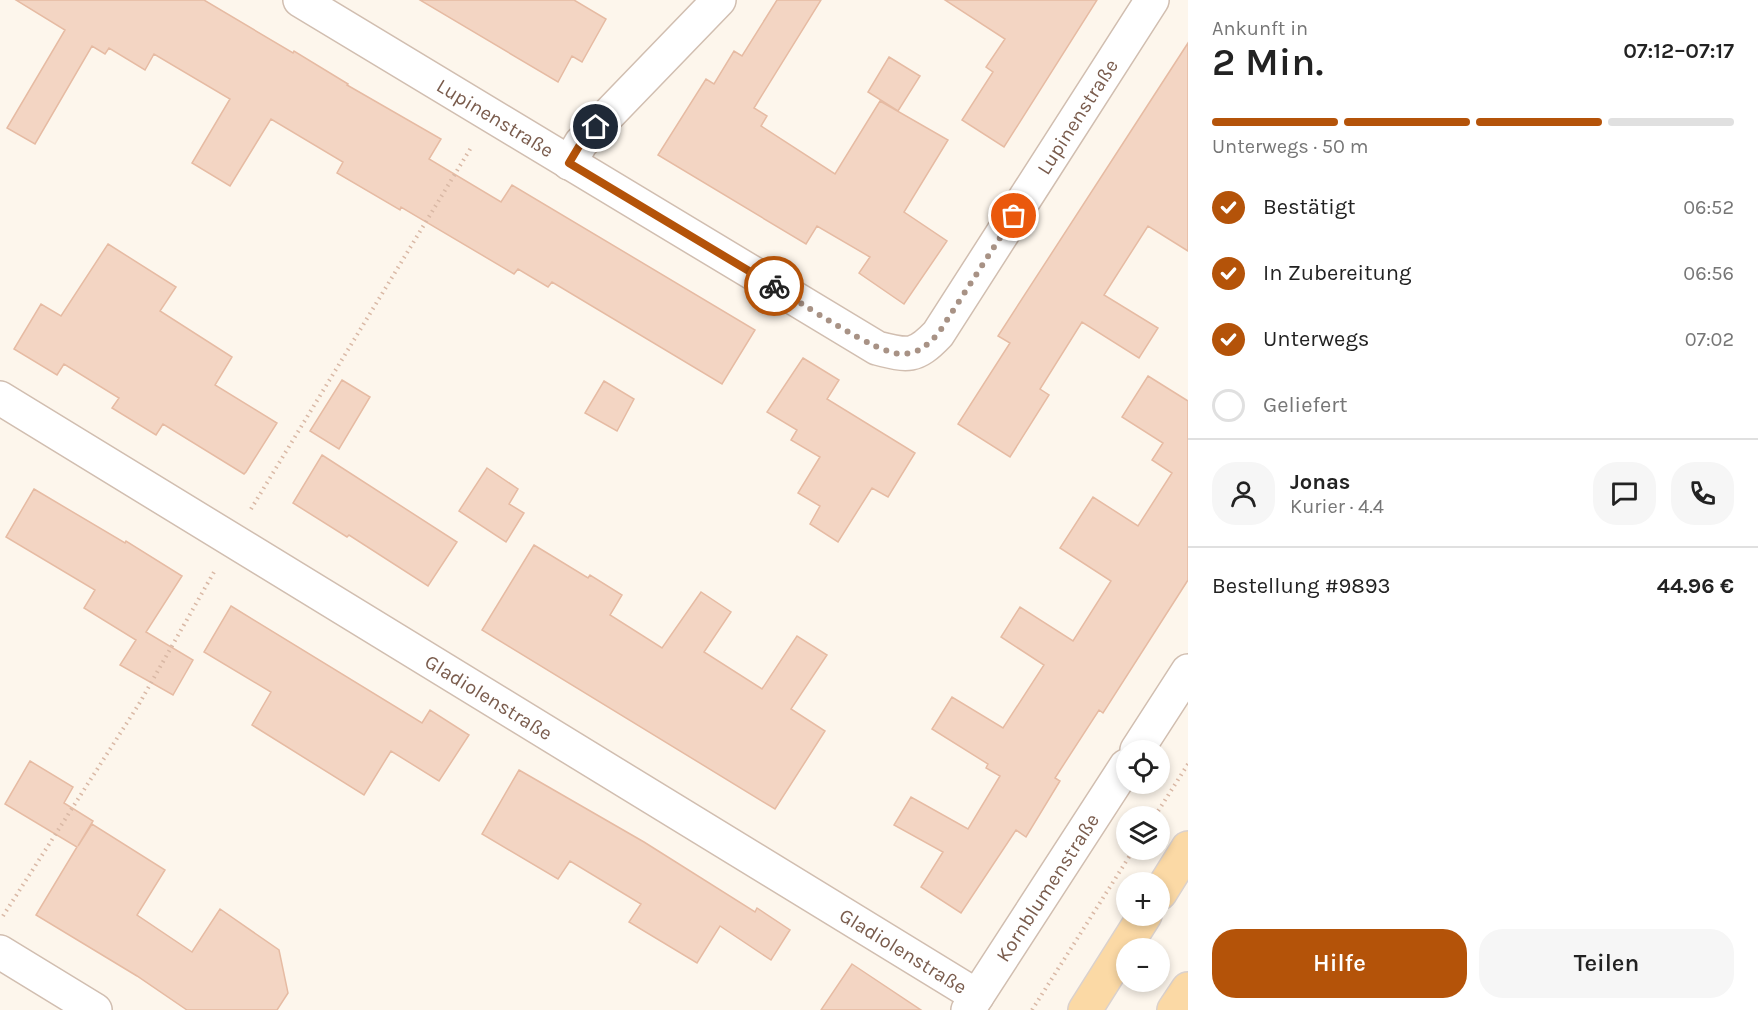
<!DOCTYPE html>
<html lang="de">
<head>
<meta charset="utf-8">
<style>
  :root { --surface:#fff; --page:#f6f6f6; --text:#222; --muted:#767676; --line:#e0e0e0; --accent:#b45309 }
  body { margin:0; font-family:Karla,sans-serif; background:var(--page); color:var(--text); height:100vh; display:flex; flex-direction:column; font-size:22px; white-space:nowrap }
  * { box-sizing:border-box; margin:0 }
  p { font-size:20px; color:var(--muted) }
  .icon { flex:none; width:33px; height:33px; fill:none; stroke:currentColor; stroke-width:2; stroke-linecap:round; stroke-linejoin:round }
  .map { position:relative; flex:1; overflow:hidden }
  .details { display:flex; flex-direction:column; background:var(--surface); width:570px }
  .details>* { flex:none }
  .buttons { position:absolute; left:1116px; top:740px; display:grid; gap:12px }
  .buttons a { display:grid; place-items:center; width:54px; height:54px; border-radius:50%; background:var(--surface); box-shadow:0 3px 9px #0003; font-size:30px }
  .pin { position:absolute; display:grid; place-items:center; width:51px; height:51px; color:#fff; margin:-26px; border:3px solid #fff; border-radius:50%; box-shadow:0 2px 6px #0007 }
  .courier { position:absolute; display:grid; place-items:center; width:60px; height:60px; margin:-30px; border:4px solid #b45309; border-radius:50%; background:#fff; color:#222; box-shadow:0 2px 8px #0007 }
  .headline em { font-style:normal; font-weight:600 }
  .headline div { display:flex; flex-direction:column-reverse }
  .headline { display:flex; align-items:center; justify-content:space-between; height:102px; padding:0 24px }
  h1 { font-size:39px; font-weight:600; line-height:45px }
  .bar { display:grid; grid-template-columns:repeat(4,1fr); gap:9px 6px; align-content:center; height:72px; padding:0 24px }
  .bar i { height:8px; border-radius:4px; background:var(--line) }
  .bar .active { background:var(--accent) }
  .bar p { grid-column:span 4 }
  .line { display:flex; align-items:center; gap:15px; padding:0 24px; border-top:2px solid var(--line) }
  .line div { flex:1 }
  .round { display:grid; place-items:center; flex:none; width:63px; height:63px; border-radius:24px; background:var(--page) }
  ol { padding:0 24px; list-style:none }
  li { display:flex; align-items:center; gap:18px; height:66px }
  li p { margin-inline-start:auto }
  li .icon { padding:6px; border-radius:50%; background:var(--accent); color:#fff; stroke-width:4 }
  li:last-child { color:var(--muted) }
  li i { width:33px; height:33px; border:3px solid var(--line); border-radius:50% }
  .cta { display:flex; gap:12px; margin-top:auto; padding:12px 24px }
  .cta a { flex:1; height:69px; border-radius:24px; background:var(--accent); color:#fff; font-size:24px; font-weight:600; line-height:69px; text-align:center }
  .cta a+a { background:var(--page); color:var(--text) }
  main { display:flex; flex:1; min-height:0 }
  .map>svg:first-child { display:block }
</style>
</head>
<body>
<main>
<div class="map">
<svg width="1188" height="1010" viewBox="0 0 1188 1010">
  <rect width="100%" height="100%" fill="#fdf6ec"/>
  <path fill="#f3d5c3" stroke="#e6bba3" stroke-width="1.5" d="M16,0H204L293,53L294,51L348,84L347,85L441,139L429,159L501,202L512,185L755,330L722,384L552,282L548,287L518,269L514,274L401,207L400,210L337,173L343,162L271,119L230,186L192,163L230,99L154,54L145,70L109,48L105,54L92,46L35,144L7,128L65,30Z
    M420,0H574L606,19L582,62L572,56L558,82Z
    M777,0H821L754,108L767,116L761,126L835,174L880,101L948,140L904,212L947,241L904,304L859,273L870,257L817,226L806,244L658,155L706,79L714,84L734,51L742,56Z
    M945,0H1097L1004,147L962,120L993,72L986,67L1005,39Z
    M1188,43V251L1148,226L1104,295L1158,328L1139,358L1082,322L1040,389L1049,395L1010,457L958,424L1010,343L998,336Z
    M889,57L920,76L898,111L868,92Z
    M108,244L176,287L160,311L232,357L215,385L277,423L246,472L244,474L163,424L156,435L112,408L119,398L64,364L57,375L14,349L41,304L61,316Z
    M803,358L839,380L827,399L915,453L888,497L872,488L838,542L810,524L820,506L798,493L820,457L791,440L797,430L767,412Z
    M1148,376L1188,401V580L1103,713L1099,710L1055,778L1060,781L1026,837L1016,830L961,913L921,887L943,852L894,825L911,797L968,829L1000,776L986,768L988,764L932,729L952,697L1003,728L1044,665L1001,637L1020,607L1073,641L1111,581L1060,548L1093,497L1138,526L1172,473L1152,460L1163,443L1122,417Z
    M342,380L370,397L339,449L310,431Z
    M604,381L634,399L617,431L585,413Z
    M322,455L457,542L428,586L349,535L347,537L293,503Z
    M487,468L518,489L509,504L524,513L506,542L459,511Z
    M34,489L125,543L126,541L182,576L146,632L193,660L173,695L120,665L136,640L84,608L95,590L6,537Z
    M534,545L588,578L590,575L622,595L610,615L662,648L701,592L731,612L704,652L762,689L797,636L827,655L791,709L825,731L775,809L482,630Z
    M231,606L422,723L430,710L469,735L439,781L391,751L364,795L252,725L271,692L204,652Z
    M30,761L73,787L64,803L93,821L78,846L92,824L165,870L137,915L192,952L220,909L279,950L288,993L277,1010H187L137,976L36,915L77,847L5,804Z
    M519,770L644,842L755,912L757,908L790,930L771,960L720,926L697,963L629,922L641,904L570,861L558,879L482,834Z
    M852,964L921,1010H821Z"/>
  <g fill="none" stroke-linecap="round" stroke-linejoin="round">
    <g stroke="#d1beb0" stroke-width="36">
      <g id="minor">
        <path id="s1" d="M300,0L877,348C908,356 915,358 938,334L1152,0"/>
        <path d="M569,163L581,143L719,0"/>
        <path id="s2" d="M0,398L977,996"/>
        <path d="M1137,750L1188,671"/>
        <path d="M0,952L95,1010"/>
        <path id="s3" d="M968,1010L1126,766"/>
      </g>
    </g>
    <g stroke="#dad1cd" stroke-width="36">
      <path id="major" d="M1160,893L1188,848
        M1085,1010L1145,915
        M1174,1010L1188,989"/>
    </g>
    <path stroke="#d9b8a5" stroke-width="4" stroke-dasharray="1.5 4.5" stroke-linecap="butt" d="M251,509L472,146
      M1155,816L1188,764
      M3,916L139,704L214,572
      M1032,1010L1134,849"/>
    <use href="#minor" stroke="#fff" stroke-width="33"/>
    <use href="#major" stroke="#fbd9a5" stroke-width="33"/>
  </g>
  <g fill="none" stroke-linecap="round" stroke-linejoin="round">
    <path stroke="#a89285" stroke-width="6" stroke-dasharray="0 10.8" d="M774,286C798,301 879,356 903,354C920,353 927,345 938,334L1014,216"/>
    <path stroke="#b45309" stroke-width="8" d="M596,127L581,143L569,163L774,286"/>
  </g>
  <g text-anchor="middle" stroke-width="6" stroke-linejoin="round" paint-order="stroke">
    <g font-size="20" fill="#7a5c4d" stroke="#fffaf3">
      <text dy="7" stroke="none"><textPath href="#s1" startOffset="1000">Lupinenstraße</textPath></text>
      <text dy="7" stroke="none"><textPath href="#s1" startOffset="228">Lupinenstraße</textPath></text>
      <text dy="7" stroke="none"><textPath href="#s2" startOffset="573">Gladiolenstraße</textPath></text>
      <text dy="7" stroke="none"><textPath href="#s3" startOffset="146">Kornblumenstraße</textPath></text>
      <text dy="7" stroke="none"><textPath href="#s2" startOffset="1059">Gladiolenstraße</textPath></text>
    </g>
  </g>
</svg>
<div class="buttons">
<a><svg class="icon" aria-label="locate" viewBox="0 0 24 24"><circle cx="12" cy="12" r="6"/><path d="M12 2v4M12 18v4M2 12h4M18 12h4"/></svg></a>
<a><svg class="icon" aria-label="layers" viewBox="0 0 24 24"><path d="M12 4l9 5-9 5-9-5zM3 14l9 5 9-5"/></svg></a>
<a>+</a>
<a>−</a>
</div>
<div class="pin" style="left:1014px;top:216px;background:#ea580c"><svg class="icon" aria-label="bag" viewBox="0 0 24 24"><path d="M5 8h14l-1 12H6zM9 8a3 3 0 0 1 6 0"/></svg></div>
<div class="pin" style="left:596px;top:127px;background:#1f2937"><svg class="icon" aria-label="home" viewBox="0 0 24 24"><path d="M3 11l9-7 9 7M6 9v11h12V9"/></svg></div>
<div class="courier" style="left:774px;top:286px"><svg class="icon" aria-label="bike" viewBox="0 0 24 24"><circle cx="6" cy="16" r="4"/><circle cx="18" cy="16" r="4"/><path d="M6 16l4-8h5l3 8M10 8l3 8H6M13 5h3"/></svg></div>
</div>
<section class="details">
<div class="headline"><div><h1>2 Min.</h1><p>Ankunft in</p></div><em>07:12–07:17</em></div>
<div class="bar"><i class="active"></i><i class="active"></i><i class="active"></i><i></i><p>Unterwegs · 50 m</p></div>
<ol>
<li><svg class="icon" aria-label="check" viewBox="0 0 24 24"><path d="M5 12l5 5 9-10"/></svg>Bestätigt<p>06:52</p></li>
<li><svg class="icon" aria-label="check" viewBox="0 0 24 24"><path d="M5 12l5 5 9-10"/></svg>In Zubereitung<p>06:56</p></li>
<li><svg class="icon" aria-label="check" viewBox="0 0 24 24"><path d="M5 12l5 5 9-10"/></svg>Unterwegs<p>07:02</p></li>
<li><i></i>Geliefert</li>
</ol>
<div class="line" style="height:108px"><a class="round"><svg class="icon" aria-label="person" viewBox="0 0 24 24"><circle cx="12" cy="8" r="4"/><path d="M4 21q1-7 8-7t8 7"/></svg></a><div><b>Jonas</b><p>Kurier · 4.4</p></div><a class="round"><svg class="icon" aria-label="chat" viewBox="0 0 24 24"><path d="M4 5h16v11H9l-5 4z"/></svg></a><a class="round"><svg class="icon" aria-label="phone" viewBox="0 0 24 24"><path d="M5 4h4l2 5-3 2q2 4 5 5l2-3 5 2v4C11 20 4 13 5 4z"/></svg></a></div>
<div class="line" style="height:78px"><div>Bestellung #9893</div><b>44.96 €</b></div>
<div class="cta"><a>Hilfe</a><a>Teilen</a></div>
</section>
</main>
</body>
</html>
